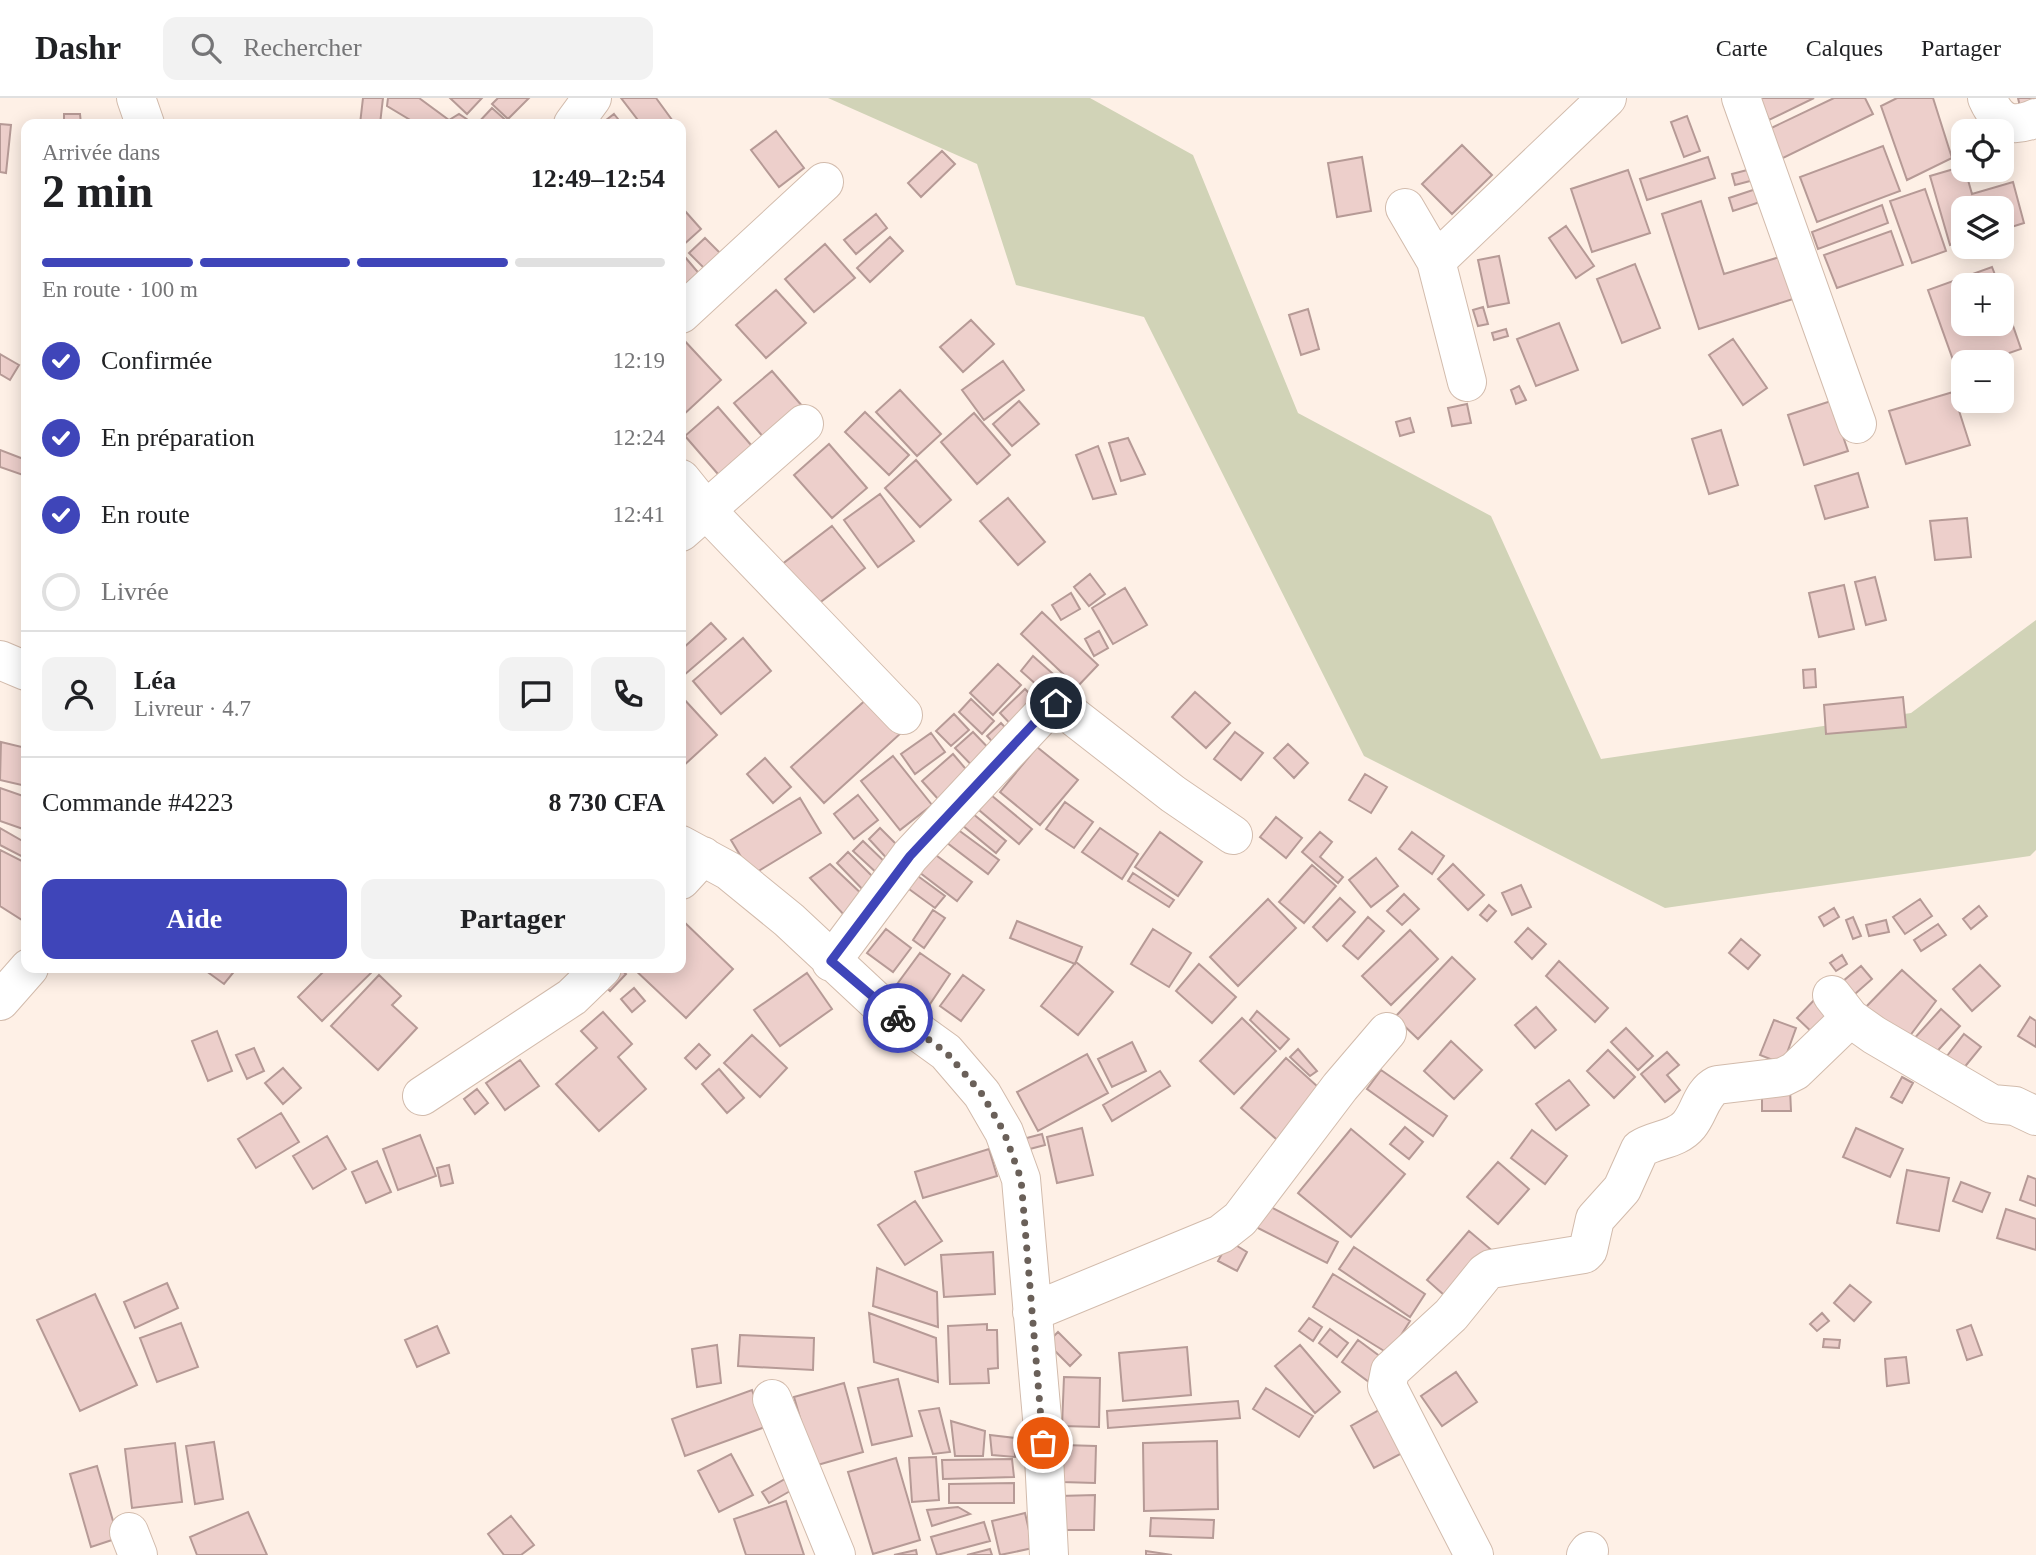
<!DOCTYPE html>
<html lang="fr">
<head>
<meta charset="utf-8">
<style>
  :root { --surface:#fff; --page:#f2f2f2; --text:#202124; --muted:#757577; --line:#e0e0e0; --accent:#3f45b9 }
  body { margin:0; font-family:"Times New Roman",serif; background:var(--page); color:var(--text); height:100vh; display:flex; flex-direction:column; font-size:26px; white-space:nowrap }
  * { box-sizing:border-box; margin:0 }
  p { font-size:23px; color:var(--muted) }
  .icon { flex:none; width:38px; height:38px; fill:none; stroke:currentColor; stroke-width:2; stroke-linecap:round; stroke-linejoin:round }
  .map { position:relative; flex:1; overflow:hidden }
  .side { position:absolute; left:21px; top:21px; width:665px; height:854px; display:flex; flex-direction:column; background:var(--surface); border-radius:14px; box-shadow:0 4px 18px #0003 }
  .side>* { flex:none }
  .controls { position:absolute; left:1951px; top:21px; display:grid; gap:14px }
  .controls a { display:grid; place-items:center; width:63px; height:63px; border-radius:14px; background:var(--surface); box-shadow:0 4px 18px #0003; font-size:35px }
  .pin { position:absolute; display:grid; place-items:center; width:60px; height:60px; color:#fff; margin:-30px; border:4px solid #fff; border-radius:50%; box-shadow:0 2px 7px #0007 }
  .courier { position:absolute; display:grid; place-items:center; width:70px; height:70px; margin:-35px; border:5px solid #3f45b9; border-radius:50%; background:#fff; color:#222; box-shadow:0 2px 9px #0007 }
  .overview em { font-style:normal; font-weight:600 }
  .overview div { display:flex; flex-direction:column-reverse }
  .overview { display:flex; align-items:center; justify-content:space-between; height:119px; padding:0 21px }
  h1 { font-size:46px; font-weight:600; line-height:52px }
  .bar { display:grid; grid-template-columns:repeat(4,1fr); gap:10px 7px; align-content:center; height:84px; padding:0 21px }
  .bar i { height:9px; border-radius:5px; background:var(--line) }
  .bar .current { background:var(--accent) }
  .bar p { grid-column:span 4 }
  .line { display:flex; align-items:center; gap:18px; padding:0 21px; border-top:2px solid var(--line) }
  .line div { flex:1 }
  .round { display:grid; place-items:center; flex:none; width:74px; height:74px; border-radius:14px; background:var(--page) }
  ol { padding:0 21px; list-style:none }
  li { display:flex; align-items:center; gap:21px; height:77px }
  li p { margin-inline-start:auto }
  li .icon { padding:7px; border-radius:50%; background:var(--accent); color:#fff; stroke-width:4 }
  li:last-child { color:var(--muted) }
  li i { width:38px; height:38px; border:4px solid var(--line); border-radius:50% }
  .cta { display:flex; gap:14px; margin-top:auto; padding:14px 21px }
  .cta a { flex:1; height:80px; border-radius:14px; background:var(--accent); color:#fff; font-size:28px; font-weight:600; line-height:80px; text-align:center }
  .cta a+a { background:var(--page); color:var(--text) }
  header { display:flex; align-items:center; gap:42px; box-sizing:border-box; height:98px; padding:0 35px; background:var(--surface); border-bottom:2px solid var(--line) }
  header strong { font-size:33px }
  nav { display:flex; gap:38px; margin-inline-start:auto; font-size:24px }
  .search { width:490px; height:63px; background:var(--page); display:flex; align-items:center; gap:18px; box-sizing:border-box; padding:0 24px; border-radius:14px; color:var(--muted); font-size:26px }
  .map>svg:first-child { display:block }
</style>
</head>
<body>
<header>
<strong>Dashr</strong>
<div class="search"><svg class="icon" aria-label="search" viewBox="0 0 24 24"><circle cx="10" cy="10" r="6"/><path d="M15 15l6 6"/></svg>Rechercher</div>
<nav><a>Carte</a><a>Calques</a><a>Partager</a></nav>
</header>
<div class="map">
<svg width="2036" height="1457" viewBox="0 0 2036 1457">
  <rect width="100%" height="100%" fill="#fef0e6"/>
  <path fill="#d1d3b7" d="M828,0H1090L1193,57L1298,315L1491,418L1601,661L1911,615L2036,522V752L2030,758L1665,810L1364,658L1144,219L1016,187L977,66Z"/>
  <path fill="#edcfcb" stroke="#b69a96" stroke-width="2" d="M363,0H383L380,26H360Z
    M388,0H419L449,22L459,16L474,26H417L387,8Z
    M450,0H482L467,16Z
    M498,0H529L508,21L492,6Z
    M621,0H656L675,26H641Z
    M1759,0H1814L1769,22Z
    M1834,0H1865L1873,16L1781,61L1767,32Z
    M1897,0H1933L1952,60L1907,82L1881,8Z
    M2018,0H2036V10L2021,13Z
    M492,10L510,26H477Z
    M64,16H80L81,26H64Z
    M614,16L622,26H601Z
    M1687,18L1700,53L1684,59L1671,24Z
    M1984,20L1991,33H1964L1963,55L1953,37Z
    M0,26L11,27L6,75L0,74Z
    M776,33L804,70L779,89L751,52Z
    M1462,47L1492,77L1452,116L1422,86Z
    M1883,48L1900,93L1817,124L1800,79Z
    M942,53L955,66L921,99L908,85Z
    M1362,59L1371,113L1337,119L1328,65Z
    M1708,59L1715,80L1647,102L1640,81Z
    M1964,68L1972,96L2013,84L2024,125L2002,132V110H1964V143L1950,147L1930,78Z
    M1751,71L1754,82L1735,87L1732,76Z
    M1628,72L1650,135L1592,154L1571,91Z
    M1762,89L1766,102L1733,113L1729,100Z
    M1925,91L1946,153L1912,165L1890,103Z
    M1701,103L1724,176L1783,158L1796,200L1699,231L1662,116Z
    M1882,107L1888,125L1818,151L1812,134Z
    M685,113L701,131L681,149V117Z
    M876,116L887,130L856,156L844,142Z
    M1566,128L1594,168L1576,180L1549,140Z
    M1891,133L1903,167L1837,190L1824,157Z
    M890,139L903,153L870,184L857,170Z
    M705,140L724,159L709,175L689,155Z
    M825,146L855,180L814,214L785,181Z
    M1499,158L1509,205L1488,209L1478,162Z
    M685,159L707,185L681,192V162Z
    M1635,166L1660,230L1622,245L1597,181Z
    M1992,169L1999,187H1964V226H2002V196L2021,251L1983,264H1964V271L1957,273L1928,192Z
    M776,192L806,225L766,260L736,227Z
    M1483,209L1488,226L1478,228L1473,212Z
    M1308,211L1319,251L1301,257L1289,217Z
    M971,222L994,246L963,274L940,249Z
    M1559,225L1578,272L1536,288L1517,241Z
    M1506,231L1508,238L1494,242L1492,235Z
    M682,240L721,282L681,319V241Z
    M1733,241L1767,290L1743,307L1709,257Z
    M0,256L19,267L10,282L0,276Z
    M1003,263L1024,292L984,322L962,292Z
    M772,273L809,316L771,348L734,305Z
    M1519,288L1526,302L1516,306L1511,292Z
    M900,292L941,336L917,358L876,314Z
    M1953,294L1970,347L1906,366L1889,313Z
    M1019,303L1039,326L1012,348L993,326Z
    M1831,303L1848,353L1804,367L1788,317Z
    M1467,306L1471,325L1452,328L1448,310Z
    M718,309L758,355L724,383L685,338Z
    M865,314L909,357L889,377L845,334Z
    M974,315L1010,357L977,386L941,344Z
    M1410,320L1414,334L1400,338L1396,324Z
    M1721,332L1738,387L1709,396L1692,341Z
    M1128,340L1145,376L1121,383L1109,345Z
    M829,346L867,390L832,420L794,377Z
    M1098,348L1116,396L1093,401L1076,357Z
    M0,352L26,362L23,377L0,369Z
    M916,362L951,402L920,429L885,390Z
    M1858,375L1868,409L1825,421L1815,388Z
    M880,396L914,443L878,469L844,422Z
    M1008,400L1045,444L1018,467L980,423Z
    M1967,420L1971,459L1935,462L1930,423Z
    M832,428L865,470L814,509L781,467Z
    M1090,476L1105,496L1089,508L1074,489Z
    M1875,479L1886,522L1866,527L1855,484Z
    M1844,487L1854,531L1819,539L1809,495Z
    M1125,490L1147,527L1113,546L1092,510Z
    M1071,495L1080,511L1061,522L1052,507Z
    M1042,514L1098,567L1077,589L1021,536Z
    M711,525L726,541L683,578L681,552Z
    M1099,533L1108,550L1094,558L1085,541Z
    M743,540L771,573L721,616L693,583Z
    M1033,558L1061,583L1048,597L1021,573Z
    M998,566L1021,587L993,617L970,595Z
    M1815,571L1816,589L1804,590L1803,572Z
    M1025,591L1044,610L1018,634L1000,615Z
    M1195,594L1230,625L1206,650L1172,619Z
    M682,599L717,637L681,670V600Z
    M869,599L901,635L824,705L791,669Z
    M1903,599L1906,629L1826,636L1824,607Z
    M971,601L994,623L982,636L959,614Z
    M954,616L969,632L951,648L936,633Z
    M1001,625L1016,641L1002,654L987,638Z
    M973,634L999,661L982,678L955,650Z
    M1235,634L1263,655L1241,682L1214,661Z
    M931,635L945,654L915,676L901,656Z
    M1,644L26,650V688L0,682Z
    M1288,646L1308,665L1294,680L1274,660Z
    M1037,649L1078,682L1040,727L1000,694Z
    M953,656L976,683L946,710L922,683Z
    M893,658L932,707L900,732L861,683Z
    M765,660L791,689L773,705L747,676Z
    M1365,676L1387,689L1371,715L1349,702Z
    M0,690L26,699V732L0,723Z
    M858,697L878,722L854,741L834,716Z
    M991,697L1032,731L1019,746L979,712Z
    M800,700L821,735L752,777L731,742Z
    M1065,704L1093,724L1074,750L1046,731Z
    M972,715L1006,743L996,755L962,727Z
    M1276,719L1302,740L1286,760L1260,739Z
    M0,730L26,745L25,760L0,747Z
    M880,730L903,753L891,765L869,741Z
    M1100,730L1138,756L1122,781L1082,754Z
    M957,731L999,762L988,776L946,744Z
    M1160,734L1202,764L1178,798L1135,769Z
    M1320,734L1332,744L1320,759L1343,779L1338,785L1302,754Z
    M1412,734L1444,758L1432,776L1399,751Z
    M863,743L889,768L880,778L853,753Z
    M0,752L26,765V813L22,822L0,808Z
    M929,752L972,784L957,803L915,771Z
    M848,754L880,786L868,797L837,765Z
    M1376,760L1398,788L1371,809L1349,782Z
    M830,766L868,802L845,818L810,780Z
    M1453,766L1484,797L1468,812L1438,781Z
    M1312,767L1336,788L1304,825L1279,804Z
    M907,770L945,798L935,810L898,783Z
    M1133,775L1174,802L1169,809L1128,783Z
    M1521,787L1531,809L1512,817L1502,795Z
    M1404,796L1419,811L1402,827L1387,813Z
    M1340,800L1355,814L1327,843L1313,829Z
    M1268,801L1296,830L1238,888L1210,859Z
    M1920,801L1932,818L1905,836L1893,819Z
    M1489,807L1496,813L1487,823L1480,817Z
    M1979,808L1987,818L1971,831L1963,821Z
    M1834,810L1839,819L1824,828L1819,819Z
    M933,812L945,820L924,850L913,842Z
    M1368,819L1384,833L1358,861L1343,848Z
    M1853,819L1861,838L1853,841L1846,822Z
    M681,821L733,871L686,920L633,870H681Z
    M1886,822L1889,834L1869,838L1866,827Z
    M1017,823L1082,849L1075,866L1010,840Z
    M1938,826L1946,837L1921,853L1914,842Z
    M1528,830L1546,846L1532,861L1515,844Z
    M886,831L911,850L893,874L867,855Z
    M1153,831L1191,855L1169,889L1131,866Z
    M1410,832L1438,861L1391,907L1362,878Z
    M1741,841L1760,857L1748,871L1729,855Z
    M920,855L950,876L924,915L892,893Z
    M1842,857L1847,866L1836,873L1830,865Z
    M1452,859L1475,881L1418,941L1395,919Z
    M1559,863L1608,910L1595,924L1546,878Z
    M1076,864L1113,894L1078,937L1041,908Z
    M1199,866L1236,899L1212,925L1176,893Z
    M1980,867L2000,888L1972,913L1953,891Z
    M1861,868L1872,881L1847,903L1836,889Z
    M202,870H237L224,886Z
    M327,870L374,872L322,923L298,899Z
    M619,870L626,876L610,893L601,885Z
    M1902,872L1936,903L1909,939L1860,915Z
    M807,875L832,911L780,948L754,912Z
    M379,877L401,898L392,907L417,930L378,972L331,928Z
    M963,877L984,892L961,923L940,908Z
    M634,890L645,903L632,914L621,901Z
    M1818,898L1836,915L1815,937L1797,920Z
    M1536,909L1556,932L1535,950L1515,927Z
    M1941,911L1960,928L1931,960L1912,943Z
    M1257,913L1289,941L1280,951L1250,922Z
    M603,914L632,946L618,959L646,991L599,1033L556,986L597,950L581,933Z
    M2030,919L2036,923V949L2018,938Z
    M1242,920L1276,953L1234,996L1200,963Z
    M1774,922L1796,930L1783,966L1760,957Z
    M1626,930L1653,958L1638,972L1611,944Z
    M217,933L232,973L208,983L192,943Z
    M1964,936L1981,949L1963,971L1947,958Z
    M752,937L787,970L760,999L724,965Z
    M1451,943L1482,972L1454,1001L1424,973Z
    M1132,944L1146,973L1112,989L1098,961Z
    M699,946L710,957L696,971L685,960Z
    M254,950L264,973L247,981L236,957Z
    M1298,951L1317,973L1310,978L1290,959Z
    M1608,952L1635,979L1614,1000L1587,973Z
    M1667,954L1679,967L1667,977L1680,992L1665,1004L1641,976Z
    M1087,956L1108,995L1038,1033L1017,994Z
    M1286,960L1328,998L1283,1047L1241,1010Z
    M520,962L539,988L505,1012L486,985Z
    M283,970L301,990L283,1006L265,985Z
    M719,971L744,1000L727,1015L702,986Z
    M1381,972L1447,1018L1433,1038L1367,991Z
    M1160,973L1170,988L1112,1023L1103,1007Z
    M1902,979L1913,985L1902,1005L1891,999Z
    M1569,982L1589,1007L1556,1032L1536,1006Z
    M477,991L488,1005L475,1016L464,1001Z
    M1762,991H1790L1791,1013H1762Z
    M281,1015L299,1044L256,1070L238,1041Z
    M1405,1029L1423,1044L1409,1061L1390,1046Z
    M1082,1030L1093,1077L1057,1085L1047,1039Z
    M1856,1030L1903,1051L1890,1079L1843,1059Z
    M1351,1031L1405,1076L1351,1139L1298,1095Z
    M1532,1032L1567,1058L1545,1086L1511,1060Z
    M1042,1036L1045,1047L1026,1052L1023,1041Z
    M420,1037L436,1078L398,1092L383,1051Z
    M327,1038L346,1071L313,1091L293,1058Z
    M989,1051L997,1078L923,1100L915,1074Z
    M377,1063L391,1094L366,1105L352,1074Z
    M1498,1064L1529,1091L1498,1126L1467,1099Z
    M449,1067L453,1085L441,1088L437,1070Z
    M1907,1072L1949,1080L1939,1133L1897,1125Z
    M2028,1078L2036,1081V1108L2020,1102Z
    M1961,1084L1990,1095L1982,1114L1953,1103Z
    M915,1103L942,1143L905,1167L878,1127Z
    M1263,1105L1338,1144L1327,1165L1252,1127Z
    M2006,1111L2036,1121V1152L1997,1140Z
    M1469,1133L1495,1155L1452,1204L1427,1182Z
    M1229,1143L1247,1154L1237,1173L1218,1163Z
    M1354,1149L1425,1196L1410,1219L1339,1171Z
    M993,1154L995,1196L944,1199L941,1157Z
    M877,1170L937,1194L938,1229L873,1208Z
    M1333,1176L1410,1223L1389,1256L1313,1209Z
    M167,1185L178,1210L135,1230L124,1204Z
    M1850,1187L1871,1204L1854,1223L1834,1205Z
    M95,1196L137,1287L80,1313L37,1222Z
    M869,1215L936,1240L938,1284L874,1264Z
    M1822,1215L1829,1223L1817,1233L1810,1226Z
    M1309,1220L1322,1229L1313,1243L1299,1233Z
    M181,1225L198,1269L157,1284L140,1240Z
    M987,1226V1232H997L998,1270L988,1271L989,1285L950,1286L948,1228Z
    M1971,1227L1982,1257L1967,1262L1957,1232Z
    M437,1228L449,1255L417,1269L405,1242Z
    M1330,1231L1348,1245L1337,1259L1319,1245Z
    M1058,1234L1081,1257L1070,1268L1047,1245Z
    M740,1237L814,1240L813,1272L738,1268Z
    M1824,1241L1840,1242L1839,1250L1823,1249Z
    M1358,1242L1389,1265L1373,1287L1342,1264Z
    M717,1247L721,1285L697,1289L692,1251Z
    M1300,1247L1340,1294L1315,1315L1275,1268Z
    M1187,1249L1191,1297L1123,1303L1119,1255Z
    M1906,1259L1909,1285L1887,1288L1885,1261Z
    M1456,1274L1477,1304L1442,1328L1421,1298Z
    M1064,1279L1100,1280L1099,1329L1062,1328Z
    M898,1281L912,1338L872,1347L858,1290Z
    M844,1285L863,1354L814,1368L794,1299Z
    M1266,1290L1313,1318L1299,1339L1253,1311Z
    M752,1292L765,1329L685,1358L672,1321Z
    M1238,1303L1240,1320L1108,1330L1107,1313Z
    M939,1310L950,1354L933,1356L919,1313Z
    M1381,1311L1404,1354L1374,1370L1351,1328Z
    M951,1323L985,1333L983,1358H955Z
    M990,1337L1015,1340V1359L992,1357Z
    M1217,1343L1218,1411L1144,1413L1143,1345Z
    M214,1344L223,1401L195,1406L186,1348Z
    M175,1345L182,1404L132,1410L125,1351Z
    M1063,1347L1096,1348L1095,1385L1062,1384Z
    M731,1356L753,1397L719,1414L698,1373Z
    M936,1359L939,1402L912,1404L909,1360Z
    M896,1360L920,1442L873,1456L848,1374Z
    M1012,1361L1014,1379L943,1381L942,1362Z
    M97,1368L118,1440L91,1449L70,1376Z
    M792,1377L799,1388L769,1405L762,1394Z
    M1014,1385V1405H949V1386Z
    M1095,1397L1094,1432H1059V1398Z
    M786,1403L804,1457H746L734,1421Z
    M958,1409L970,1416L932,1428L927,1412Z
    M248,1414L267,1457H197L190,1439Z
    M1025,1415L1033,1450L1000,1457L992,1423Z
    M511,1418L534,1447L521,1457H504L488,1436Z
    M1151,1420L1214,1422L1213,1440L1150,1438Z
    M984,1424L990,1443L937,1457L931,1439Z
    M990,1451L992,1457H967Z
    M916,1452L917,1457H894Z
    M1146,1453L1172,1457H1146Z"/>
  <g fill="none" stroke-linecap="round" stroke-linejoin="round">
    <g stroke="#d2bbac" stroke-width="40">
      <path id="minor" d="M136,0L145,26
        M1741,0L1857,326
        M1987,0C1998,25 2011,31 2036,20
        M573,26L592,0
        M1405,110L1436,163L1467,284
        M1436,163L1607,0
        M681,216L824,84
        M681,381L706,412L903,617
        M681,434L804,326
        M0,562L26,573
        M681,747L729,773L789,822L877,904L946,954L982,996L1004,1034L1021,1081L1042,1320L1049,1457
        M681,782L703,758
        M831,864L910,758L1051,607L1060,608L1173,696L1233,737
        M1832,897L1850,920L1874,937L1992,1006L2015,1008L2036,1018
        M0,903L29,870
        M422,998L572,899L602,870
        M1032,1214L1221,1136L1240,1121L1340,989L1387,934
        M772,1301L836,1457
        M129,1434L138,1457
        M1474,1457L1387,1288L1390,1273L1451,1217L1485,1175L1491,1171L1584,1156L1588,1152L1595,1121L1622,1091L1640,1051C1655,1041 1677,1042 1689,1027C1700,1014 1701,995 1717,987L1783,979L1795,973L1850,920
        M1586,1457L1589,1453"/>
    </g>
    <use href="#minor" stroke="#fff" stroke-width="38"/>
  </g>
  <g fill="none" stroke-linecap="round" stroke-linejoin="round">
    <path stroke="#6a6059" stroke-width="7" stroke-dasharray="0 12.6" d="M898,920L946,954L982,996L1004,1034L1021,1081L1043,1345"/>
    <path stroke="#3f45b9" stroke-width="9" d="M898,920L831,863L910,758L1051,607L1056,605"/>
  </g>
</svg>
<div class="controls">
<a><svg class="icon" aria-label="locate" viewBox="0 0 24 24"><circle cx="12" cy="12" r="6"/><path d="M12 2v4M12 18v4M2 12h4M18 12h4"/></svg></a>
<a><svg class="icon" aria-label="layers" viewBox="0 0 24 24"><path d="M12 4l9 5-9 5-9-5zM3 14l9 5 9-5"/></svg></a>
<a>+</a>
<a>−</a>
</div>
<div class="pin" style="left:1043px;top:1345px;background:#ea580c"><svg class="icon" aria-label="bag" viewBox="0 0 24 24"><path d="M5 8h14l-1 12H6zM9 8a3 3 0 0 1 6 0"/></svg></div>
<div class="pin" style="left:1056px;top:605px;background:#1f2937"><svg class="icon" aria-label="home" viewBox="0 0 24 24"><path d="M3 11l9-7 9 7M6 9v11h12V9"/></svg></div>
<div class="courier" style="left:898px;top:920px"><svg class="icon" aria-label="bike" viewBox="0 0 24 24"><circle cx="6" cy="16" r="4"/><circle cx="18" cy="16" r="4"/><path d="M6 16l4-8h5l3 8M10 8l3 8H6M13 5h3"/></svg></div>
<section class="side">
<div class="overview"><div><h1>2 min</h1><p>Arrivée dans</p></div><em>12:49–12:54</em></div>
<div class="bar"><i class="current"></i><i class="current"></i><i class="current"></i><i></i><p>En route · 100 m</p></div>
<ol>
<li><svg class="icon" aria-label="check" viewBox="0 0 24 24"><path d="M5 12l5 5 9-10"/></svg>Confirmée<p>12:19</p></li>
<li><svg class="icon" aria-label="check" viewBox="0 0 24 24"><path d="M5 12l5 5 9-10"/></svg>En préparation<p>12:24</p></li>
<li><svg class="icon" aria-label="check" viewBox="0 0 24 24"><path d="M5 12l5 5 9-10"/></svg>En route<p>12:41</p></li>
<li><i></i>Livrée</li>
</ol>
<div class="line" style="height:126px"><a class="round"><svg class="icon" aria-label="person" viewBox="0 0 24 24"><circle cx="12" cy="8" r="4"/><path d="M4 21q1-7 8-7t8 7"/></svg></a><div><b>Léa</b><p>Livreur · 4.7</p></div><a class="round"><svg class="icon" aria-label="chat" viewBox="0 0 24 24"><path d="M4 5h16v11H9l-5 4z"/></svg></a><a class="round"><svg class="icon" aria-label="phone" viewBox="0 0 24 24"><path d="M5 4h4l2 5-3 2q2 4 5 5l2-3 5 2v4C11 20 4 13 5 4z"/></svg></a></div>
<div class="line" style="height:91px"><div>Commande #4223</div><b>8 730 CFA</b></div>
<div class="cta"><a>Aide</a><a>Partager</a></div>
</section>
</div>
</body>
</html>
